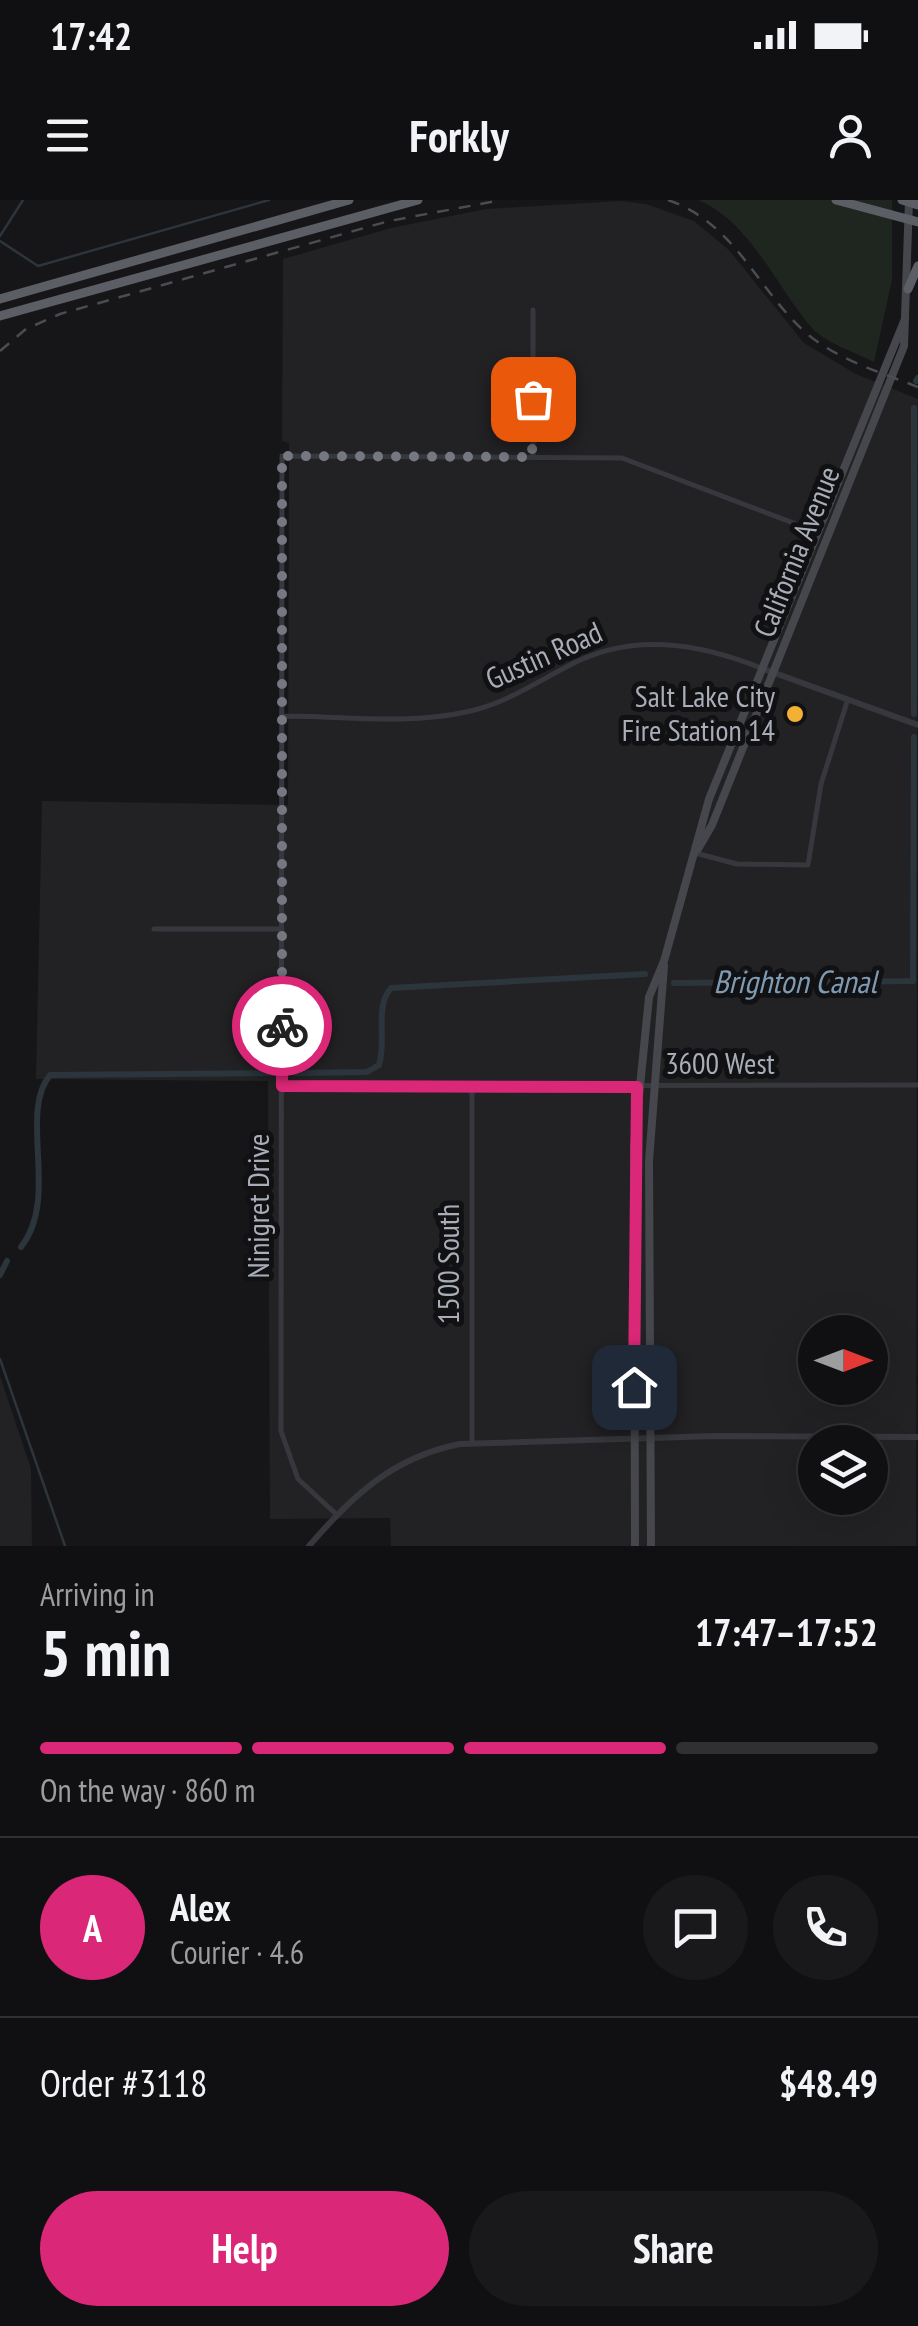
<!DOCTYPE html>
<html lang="en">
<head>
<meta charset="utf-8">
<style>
  :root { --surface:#101012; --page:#19191b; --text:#f1f3f6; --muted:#9c9d9f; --line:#303032; --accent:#db2777 }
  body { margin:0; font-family:"PT Sans Narrow",sans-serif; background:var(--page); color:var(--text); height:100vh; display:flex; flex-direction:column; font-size:38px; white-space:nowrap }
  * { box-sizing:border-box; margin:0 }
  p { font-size:32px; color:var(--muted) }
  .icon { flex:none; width:55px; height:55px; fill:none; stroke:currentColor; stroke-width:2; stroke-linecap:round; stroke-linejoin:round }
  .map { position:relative; height:1346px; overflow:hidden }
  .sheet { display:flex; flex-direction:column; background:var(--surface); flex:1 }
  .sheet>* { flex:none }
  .needle { width:65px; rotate:90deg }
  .fabs { position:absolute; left:798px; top:1115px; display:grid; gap:20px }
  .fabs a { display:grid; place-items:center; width:90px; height:90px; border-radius:50%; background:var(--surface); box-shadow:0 10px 40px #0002,0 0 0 2px var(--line); font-size:50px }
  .pin { position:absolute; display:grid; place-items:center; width:85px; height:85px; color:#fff; margin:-42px; border-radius:20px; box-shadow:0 5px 15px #0006 }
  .courier { position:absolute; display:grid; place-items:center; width:100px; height:100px; margin:-50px; border:8px solid #db2777; border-radius:50%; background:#fff; color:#222; box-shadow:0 2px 12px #0007 }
  .headline em { font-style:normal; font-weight:700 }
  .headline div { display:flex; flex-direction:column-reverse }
  .headline { display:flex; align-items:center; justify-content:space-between; height:170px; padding:0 40px }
  h1 { font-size:65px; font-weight:700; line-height:75px }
  .bar { display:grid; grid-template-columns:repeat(4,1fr); gap:15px 10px; align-content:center; height:120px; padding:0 40px }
  .bar i { height:12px; border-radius:8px; background:var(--line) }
  .bar .selected { background:var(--accent) }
  .bar p { grid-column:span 4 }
  .line { display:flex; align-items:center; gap:25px; padding:0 40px; border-top:2px solid var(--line) }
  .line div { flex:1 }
  .round { display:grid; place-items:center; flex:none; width:105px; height:105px; border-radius:52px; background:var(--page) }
  .action { display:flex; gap:20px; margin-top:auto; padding:20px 40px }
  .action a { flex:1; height:115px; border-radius:60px; background:var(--accent); color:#fff; font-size:40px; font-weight:700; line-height:115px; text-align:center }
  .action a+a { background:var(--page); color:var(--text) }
  .status { display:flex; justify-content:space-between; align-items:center; height:70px; padding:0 50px; background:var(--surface); direction:ltr }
  .status svg { height:28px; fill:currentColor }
  header { display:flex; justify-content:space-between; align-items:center; height:130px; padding:0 40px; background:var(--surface); font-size:45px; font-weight:700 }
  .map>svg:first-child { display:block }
</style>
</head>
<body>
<div class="status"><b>17:42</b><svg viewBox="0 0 49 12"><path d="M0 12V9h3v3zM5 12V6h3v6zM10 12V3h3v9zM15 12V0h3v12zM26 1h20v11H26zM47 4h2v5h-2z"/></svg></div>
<header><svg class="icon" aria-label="menu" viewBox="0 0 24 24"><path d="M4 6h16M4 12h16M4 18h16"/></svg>Forkly<svg class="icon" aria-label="person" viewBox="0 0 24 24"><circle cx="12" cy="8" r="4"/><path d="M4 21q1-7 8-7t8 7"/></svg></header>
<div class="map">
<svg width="918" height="1346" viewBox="0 0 918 1346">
  <rect width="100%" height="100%" fill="#161618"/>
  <path fill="#222225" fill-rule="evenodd" d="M620,1L646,4L694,21L729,50L804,143L856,174L918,199L916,1346H391L390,1318L270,1319L268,881L36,879L42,601L288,605L289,243L282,241L283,59L391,28L486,9ZM815,1132H870V1188H815ZM815,1242H870V1298H815Z
    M0,1176L31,1269L32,1346H0Z"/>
  <path fill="#1e261f" d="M698,0H892V80L874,162C855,152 825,143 812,128C776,87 751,22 698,0Z"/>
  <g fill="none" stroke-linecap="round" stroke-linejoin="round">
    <path stroke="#2c353c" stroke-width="2.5" d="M0,36L23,0
      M0,41L38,66L269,0
      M0,1159L65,1346"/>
    <path stroke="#2c353c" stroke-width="6" d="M916,181L918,178
      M914,208V514
      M674,783L913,781L914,537
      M295,873L367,872L379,865C387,841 374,807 391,788L645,774
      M21,1047C60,998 18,914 50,875L274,873
      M0,1075L7,1061"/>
    <path stroke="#37383d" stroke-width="5" d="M533,257V110
      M283,516C342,516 408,525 466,512C505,504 535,483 570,465C632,432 698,443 761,468
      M695,653L737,664L808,665L821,584L847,502
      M154,729H282
      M282,886L918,885
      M472,1242V887
      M336,1314L298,1279L281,1231L282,256L622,258L817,332"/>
    <path stroke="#37383d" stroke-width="6" d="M761,468L918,525
      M309,1346C352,1296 393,1257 460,1244L715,1236L918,1237"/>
    <path stroke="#45474d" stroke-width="8" d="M698,649L712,625L904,146L909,0
      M635,1346L634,946L649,797L664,761L709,599L905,119
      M651,1346L649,961L664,766"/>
    <path stroke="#5b5e65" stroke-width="9" d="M836,0L918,22
      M902,0L918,5
      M908,89L918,66
      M0,99L349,0
      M0,116L418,0"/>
    <path stroke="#4a4c52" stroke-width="2.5" stroke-dasharray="12 10" stroke-linecap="butt" d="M668,0C736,24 756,88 806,133C838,160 880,172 918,187
      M0,151L26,129L60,114L389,21L502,0"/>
  </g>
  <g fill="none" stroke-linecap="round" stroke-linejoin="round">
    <path stroke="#757880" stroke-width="10" stroke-dasharray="0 18" d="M282,826V256L532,257L533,199"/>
    <path stroke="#db2777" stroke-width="12" d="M282,826V886L637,887L634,1187"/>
  </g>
  <circle fill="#f2b134" stroke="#111113" stroke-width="4" cx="795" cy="514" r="10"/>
  <g text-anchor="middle" stroke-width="10" stroke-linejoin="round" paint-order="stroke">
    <g font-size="30" fill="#a8adb8" stroke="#111113">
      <text transform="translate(797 352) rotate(-68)" y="10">California Avenue</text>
      <text transform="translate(544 456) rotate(-24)" y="10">Gustin Road</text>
      <text x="720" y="874">3600 West</text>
      <text transform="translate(259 1006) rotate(-90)" y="10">Ninigret Drive</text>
      <text transform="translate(449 1064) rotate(-90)" y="10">1500 South</text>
    </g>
    <g font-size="30" fill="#a8adb8" stroke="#111113" text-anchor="end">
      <text x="775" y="507">Salt Lake City<tspan x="775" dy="34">Fire Station 14</tspan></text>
    </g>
    <g font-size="32" font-style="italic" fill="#7f9bb3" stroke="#111113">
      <text x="795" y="793">Brighton Canal</text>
    </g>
  </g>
</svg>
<div class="fabs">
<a><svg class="needle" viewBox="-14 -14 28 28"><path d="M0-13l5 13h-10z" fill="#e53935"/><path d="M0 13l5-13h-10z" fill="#9c9d9f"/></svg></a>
<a><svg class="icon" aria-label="layers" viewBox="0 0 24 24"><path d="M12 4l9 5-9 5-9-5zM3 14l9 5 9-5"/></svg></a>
</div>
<div class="pin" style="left:533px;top:199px;background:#ea580c"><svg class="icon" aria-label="bag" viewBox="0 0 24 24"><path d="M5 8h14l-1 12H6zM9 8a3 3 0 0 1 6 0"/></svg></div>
<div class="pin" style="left:634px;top:1187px;background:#1f2937"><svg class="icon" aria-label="home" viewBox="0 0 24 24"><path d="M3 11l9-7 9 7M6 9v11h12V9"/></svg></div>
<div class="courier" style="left:282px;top:826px"><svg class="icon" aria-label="bike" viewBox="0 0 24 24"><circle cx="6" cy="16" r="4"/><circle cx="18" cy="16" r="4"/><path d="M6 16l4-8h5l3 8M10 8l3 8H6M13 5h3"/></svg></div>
</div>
<section class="sheet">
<div class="headline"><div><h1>5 min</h1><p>Arriving in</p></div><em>17:47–17:52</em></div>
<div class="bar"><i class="selected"></i><i class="selected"></i><i class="selected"></i><i></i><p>On the way · 860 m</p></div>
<div class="line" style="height:180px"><b class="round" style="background:var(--accent);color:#fff">A</b><div><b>Alex</b><p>Courier · 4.6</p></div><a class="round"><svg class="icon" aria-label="chat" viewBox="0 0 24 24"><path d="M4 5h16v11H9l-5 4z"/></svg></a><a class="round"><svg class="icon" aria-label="phone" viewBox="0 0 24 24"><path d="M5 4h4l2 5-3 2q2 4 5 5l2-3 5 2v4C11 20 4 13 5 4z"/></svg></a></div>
<div class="line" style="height:130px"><div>Order #3118</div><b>$48.49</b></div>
<div class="action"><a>Help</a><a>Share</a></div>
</section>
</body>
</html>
